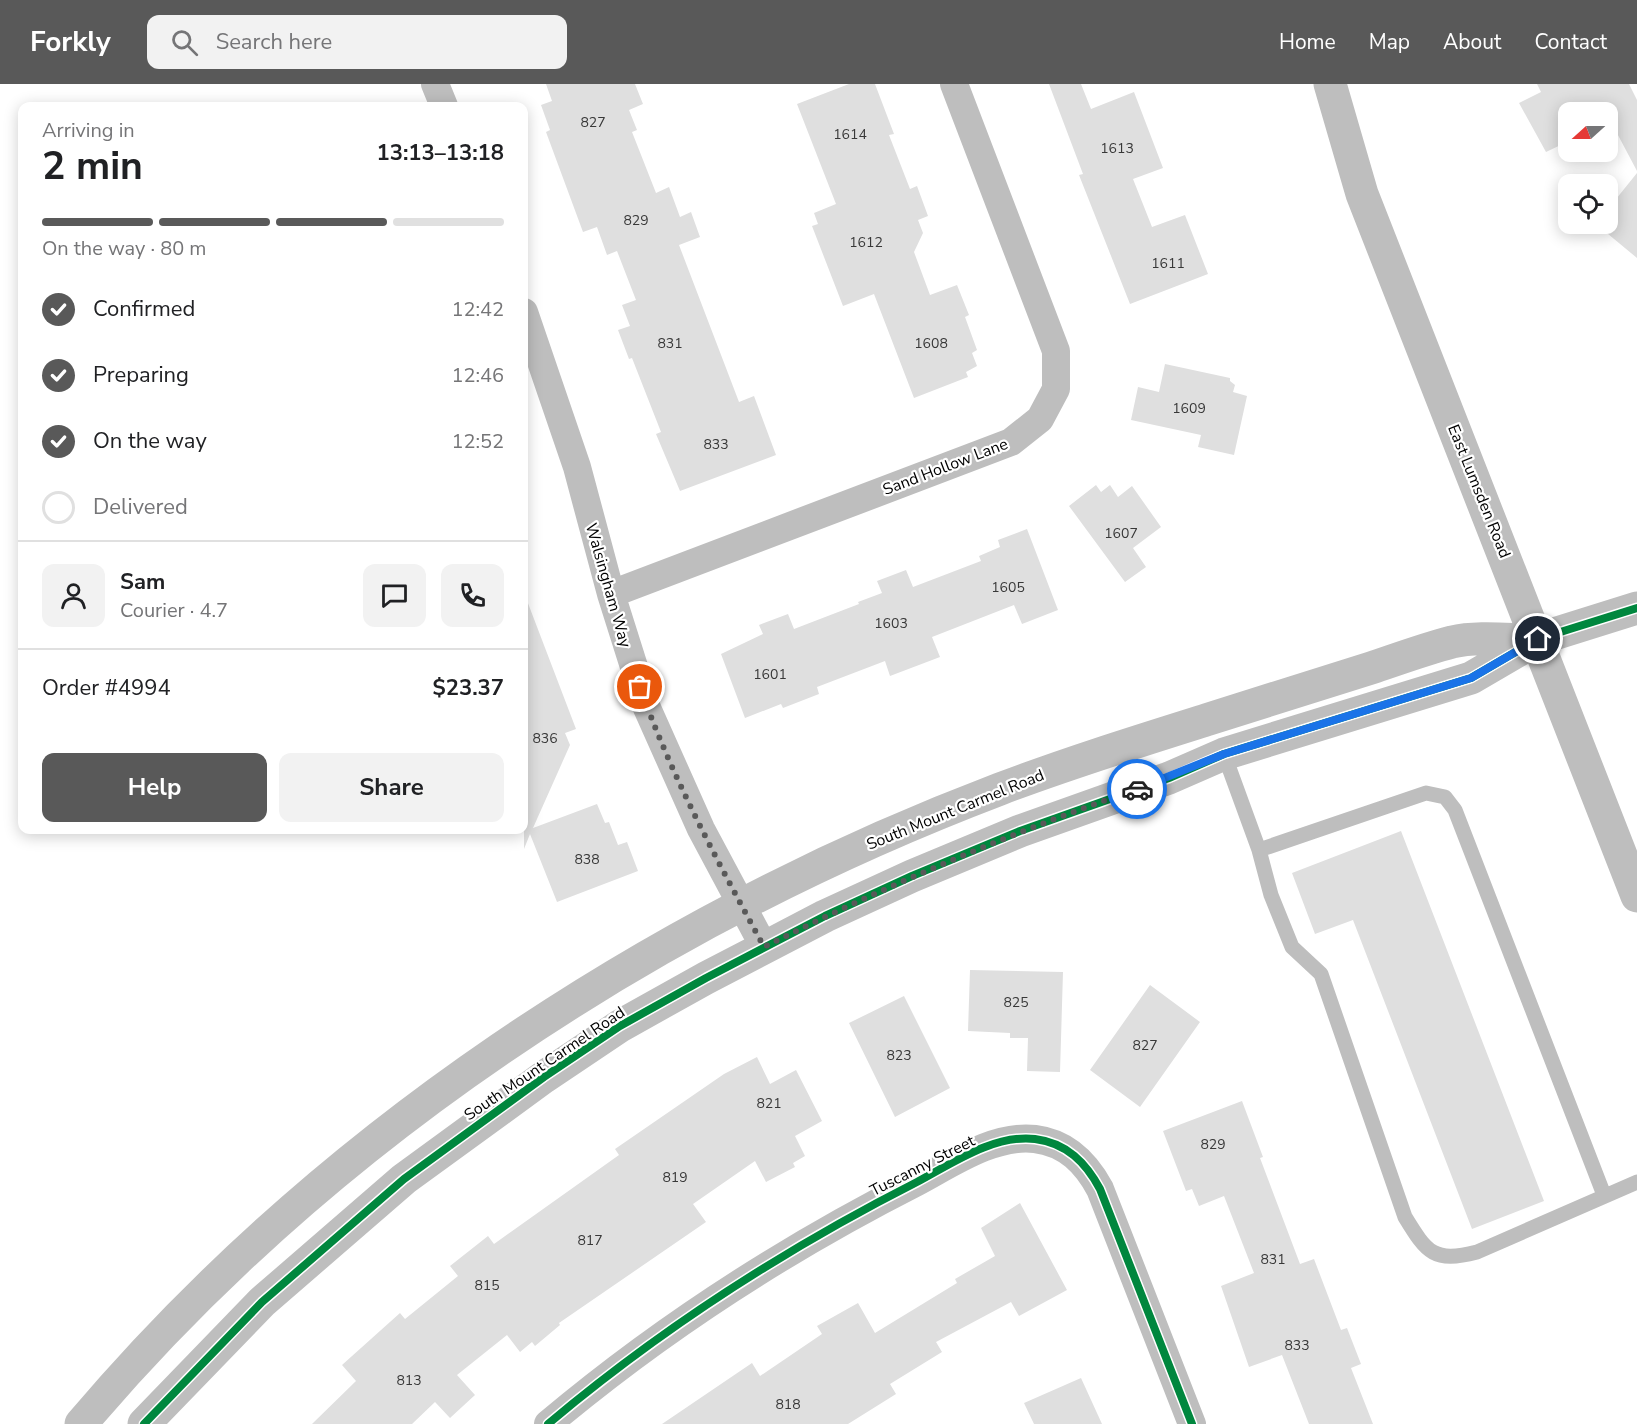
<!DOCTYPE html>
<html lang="en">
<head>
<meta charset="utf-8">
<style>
  :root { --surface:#fff; --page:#f2f2f2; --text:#202124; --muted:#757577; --line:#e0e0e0; --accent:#595959 }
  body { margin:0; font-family:"Nunito Sans",sans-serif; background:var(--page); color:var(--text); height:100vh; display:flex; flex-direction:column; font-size:22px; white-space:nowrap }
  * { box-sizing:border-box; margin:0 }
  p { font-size:20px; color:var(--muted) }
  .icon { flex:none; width:33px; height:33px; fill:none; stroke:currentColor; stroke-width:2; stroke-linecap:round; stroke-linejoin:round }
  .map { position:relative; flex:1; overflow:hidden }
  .sheet { position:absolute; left:18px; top:18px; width:510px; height:732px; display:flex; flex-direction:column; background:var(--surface); border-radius:12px; box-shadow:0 3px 15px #0003 }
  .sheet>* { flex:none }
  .needle { width:39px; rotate:249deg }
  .tools { position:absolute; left:1558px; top:18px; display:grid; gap:12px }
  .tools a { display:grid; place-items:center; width:60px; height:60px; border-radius:12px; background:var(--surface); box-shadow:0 3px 15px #0003; font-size:30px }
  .pin { position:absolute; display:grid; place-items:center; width:51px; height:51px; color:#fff; margin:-26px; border:3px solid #fff; border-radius:50%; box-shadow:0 2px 6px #0007 }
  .courier { position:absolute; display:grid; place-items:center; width:60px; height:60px; margin:-30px; border:4px solid #1a73e8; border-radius:50%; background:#fff; color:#222; box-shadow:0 2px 8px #0007 }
  .headline em { font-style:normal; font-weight:700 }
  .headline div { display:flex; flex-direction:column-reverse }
  .headline { display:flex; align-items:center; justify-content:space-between; height:102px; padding:0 24px }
  h1 { font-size:39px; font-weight:700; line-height:45px }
  .bar { display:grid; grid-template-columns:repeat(4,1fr); gap:9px 6px; align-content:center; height:72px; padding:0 24px }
  .bar i { height:8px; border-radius:4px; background:var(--line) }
  .bar .selected { background:var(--accent) }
  .bar p { grid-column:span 4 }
  .line { display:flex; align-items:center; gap:15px; padding:0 24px; border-top:2px solid var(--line) }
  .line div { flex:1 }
  .round { display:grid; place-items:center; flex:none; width:63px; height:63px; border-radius:12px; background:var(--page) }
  ol { padding:0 24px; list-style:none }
  li { display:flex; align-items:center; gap:18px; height:66px }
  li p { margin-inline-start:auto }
  li .icon { padding:6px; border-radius:50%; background:var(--accent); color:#fff; stroke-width:4 }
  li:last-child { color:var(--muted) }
  li i { width:33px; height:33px; border:3px solid var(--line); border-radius:50% }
  .cta { display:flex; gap:12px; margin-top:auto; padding:12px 24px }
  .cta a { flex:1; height:69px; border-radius:12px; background:var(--accent); color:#fff; font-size:24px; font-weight:700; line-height:69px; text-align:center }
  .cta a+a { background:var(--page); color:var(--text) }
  header { display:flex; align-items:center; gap:36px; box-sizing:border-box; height:84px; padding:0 30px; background:var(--accent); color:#fff }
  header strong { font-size:28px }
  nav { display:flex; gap:33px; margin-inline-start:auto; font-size:21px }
  .search { width:420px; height:54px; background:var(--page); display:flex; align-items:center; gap:15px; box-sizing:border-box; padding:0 21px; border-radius:12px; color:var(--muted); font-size:22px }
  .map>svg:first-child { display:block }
</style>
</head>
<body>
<header>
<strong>Forkly</strong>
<div class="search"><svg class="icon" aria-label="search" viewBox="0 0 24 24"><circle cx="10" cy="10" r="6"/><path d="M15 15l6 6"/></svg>Search here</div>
<nav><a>Home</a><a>Map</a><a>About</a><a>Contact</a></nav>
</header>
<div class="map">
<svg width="1637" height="1340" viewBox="0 0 1637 1340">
  <rect width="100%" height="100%" fill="#fff"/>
  <path fill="#dfdfdf" d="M546,0H635L643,20L629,26L637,46L632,48L656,109L669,103L680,133L691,128L700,153L679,161L739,318L754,312L776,371L680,407L656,350L661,348L632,274L629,275L618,246L630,242L622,221L636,216L617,167L607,171L597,143L583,148L546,48L550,46L541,21L552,17Z
    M849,0H875L894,50L889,51L910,105L917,102L928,132L918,136L923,149L914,168L930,211L957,201L969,231L965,233L977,266L972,269L977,282L966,288L968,293L914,314L874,210L843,222L812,142L818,140L814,129L836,120L797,20Z
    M1049,0H1081L1091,25L1134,8L1163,84L1133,95L1152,143L1185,131L1208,190L1130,220L1079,91L1083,90Z
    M1537,0H1629L1637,16V87L1610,36L1608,37V28H1569V57L1546,68L1519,19L1541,8Z
    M1637,89V174L1596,140H1608V125Z
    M1165,280L1230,294V297L1235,301L1233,308L1247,312L1234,371L1198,363L1201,351L1131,336L1138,303L1159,308Z
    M1096,401L1101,408L1110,401L1118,413L1132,402L1161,443L1133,464L1146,483L1125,498L1069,422Z
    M1027,445L1058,526L1022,540L1014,521L932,553L940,573L890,592L885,577L817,603L819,610L783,624L781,620L745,634L721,570L763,550L759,541L788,530L794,545L859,520L858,518L882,509L877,497L906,486L913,503L981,477L979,472L1000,463L998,456Z
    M524,514H526L576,645L565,649L570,661L533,744L597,720L605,739L609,738L618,761L627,758L638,787L557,818L530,750L524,765Z
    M1401,747L1544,1117L1472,1145L1353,836L1315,850L1292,789Z
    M970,886L1063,888L1060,988L1027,987L1028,954H1010V949L968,947Z
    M1150,901L1200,938L1140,1023L1090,986Z
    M904,912L950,1004L895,1033L849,939Z
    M757,973L770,1000L796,986L822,1037L795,1052L805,1072L793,1079L795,1083L766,1098L755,1077L693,1120L706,1138L559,1239L560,1241L535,1262L532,1258L520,1268L507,1251L457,1291L475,1311L450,1334L435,1318L412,1340H312L356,1297L342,1281L400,1229L405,1235L458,1192L450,1182L488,1152L494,1160L619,1071L615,1065L724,990Z
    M1242,1017L1263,1073L1260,1074L1300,1180L1314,1175L1341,1246L1347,1244L1361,1280L1351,1284L1373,1340H1309L1282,1271L1249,1283L1221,1202L1254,1189L1224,1112L1199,1122L1192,1105L1186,1107L1163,1047Z
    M1020,1119L1067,1206L1019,1232L1011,1218L936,1258L942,1268L890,1300L896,1310L848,1340H662L752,1279L760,1292L822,1250L817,1242L858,1219L875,1249L957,1199L955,1195L995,1172L981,1144Z
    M1081,1294L1102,1340H1034L1024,1319Z"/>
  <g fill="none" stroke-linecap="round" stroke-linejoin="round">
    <path stroke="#bebebe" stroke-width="15" d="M1224,670L1259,766L1271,811L1292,863L1321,890L1405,1133C1427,1169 1434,1179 1477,1168L1637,1098
      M1259,766L1426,709L1445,713L1455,726L1604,1111"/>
    <path stroke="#bebebe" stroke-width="28" d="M435,0L444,22
      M524,228L577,383L611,510L647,624L701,745L764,863
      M611,510L1011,358L1040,335L1056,305V267L954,0
      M548,1340C661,1245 785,1165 917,1098C951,1080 994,1050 1035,1055C1067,1059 1086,1079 1100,1105L1192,1340"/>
    <path stroke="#bebebe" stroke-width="33" d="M1330,0L1362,110L1637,812
      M81,1340C323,1054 650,838 1000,705C1068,679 1139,657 1209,635C1263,618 1317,601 1371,584C1398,575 1425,565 1452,558C1478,552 1510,556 1536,556
      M144,1340L262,1218L404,1095L544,993L620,942L706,894L825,832L912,792L1020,747L1169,694L1224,670L1471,594L1538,555L1637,524"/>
    <g stroke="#fff" stroke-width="11">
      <path id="cycleway" d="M144,1340L262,1218L404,1095L544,993L620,942L706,894L825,832L912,792L1020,747L1169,694L1224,670L1471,594L1538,555L1637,524
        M548,1340C661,1245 785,1165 917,1098C951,1080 994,1050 1035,1055C1067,1059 1086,1079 1100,1105L1192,1340"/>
    </g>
    <use href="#cycleway" stroke="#00873e" stroke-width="8"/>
  </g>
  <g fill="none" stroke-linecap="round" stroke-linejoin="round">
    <path stroke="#595959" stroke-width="6" stroke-dasharray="0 10.8" d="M640,603C672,694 718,778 764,863C885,802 1009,750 1137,705"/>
    <path stroke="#1a73e8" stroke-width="8" d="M1137,705L1224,670L1471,594L1538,555"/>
  </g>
  <g text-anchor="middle" stroke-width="4.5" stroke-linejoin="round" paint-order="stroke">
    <g font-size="14" fill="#383838">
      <text x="593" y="43">827</text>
      <text x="850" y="55">1614</text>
      <text x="1117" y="69">1613</text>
      <text x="636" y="141">829</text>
      <text x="866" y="163">1612</text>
      <text x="1168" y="184">1611</text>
      <text x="670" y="264">831</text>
      <text x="931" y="264">1608</text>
      <text x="1189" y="329">1609</text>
      <text x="716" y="365">833</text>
      <text x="1121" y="454">1607</text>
      <text x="1008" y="508">1605</text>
      <text x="891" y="544">1603</text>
      <text x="770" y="595">1601</text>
      <text x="545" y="659">836</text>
      <text x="587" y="780">838</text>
      <text x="1016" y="923">825</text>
      <text x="1145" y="966">827</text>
      <text x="899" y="976">823</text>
      <text x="769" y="1024">821</text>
      <text x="1213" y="1065">829</text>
      <text x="675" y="1098">819</text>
      <text x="590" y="1161">817</text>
      <text x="1273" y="1180">831</text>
      <text x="487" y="1206">815</text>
      <text x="1297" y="1266">833</text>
      <text x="409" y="1301">813</text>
      <text x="788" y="1325">818</text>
    </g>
    <g font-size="16" fill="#000" stroke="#fff">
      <text transform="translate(945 382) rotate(-21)" y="6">Sand Hollow Lane</text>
      <text transform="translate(1480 407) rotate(68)" y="6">East Lumsden Road</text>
      <text transform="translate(609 501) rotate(74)" y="6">Walsingham Way</text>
      <text transform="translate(955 725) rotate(-22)" y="6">South Mount Carmel Road</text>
      <text transform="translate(544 979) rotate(-34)" y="6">South Mount Carmel Road</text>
      <text transform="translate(922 1081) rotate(-27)" y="6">Tuscanny Street</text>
    </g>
  </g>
</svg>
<div class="tools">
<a><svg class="needle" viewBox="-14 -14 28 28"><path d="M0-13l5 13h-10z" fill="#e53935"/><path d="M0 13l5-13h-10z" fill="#757577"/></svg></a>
<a><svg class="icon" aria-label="locate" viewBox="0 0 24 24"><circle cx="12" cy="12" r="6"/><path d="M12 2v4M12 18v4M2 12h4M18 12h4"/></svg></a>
</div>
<div class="pin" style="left:640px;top:603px;background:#ea580c"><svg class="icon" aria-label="bag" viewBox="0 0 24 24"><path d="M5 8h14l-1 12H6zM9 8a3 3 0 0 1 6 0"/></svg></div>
<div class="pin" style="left:1538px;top:555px;background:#1f2937"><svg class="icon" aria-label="home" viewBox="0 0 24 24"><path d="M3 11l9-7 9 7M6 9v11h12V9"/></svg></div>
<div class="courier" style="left:1137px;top:705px"><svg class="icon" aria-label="car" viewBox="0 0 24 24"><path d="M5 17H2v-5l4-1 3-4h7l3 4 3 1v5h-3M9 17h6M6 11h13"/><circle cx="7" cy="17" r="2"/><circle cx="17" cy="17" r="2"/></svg></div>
<section class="sheet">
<div class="headline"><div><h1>2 min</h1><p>Arriving in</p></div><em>13:13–13:18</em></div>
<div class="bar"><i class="selected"></i><i class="selected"></i><i class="selected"></i><i></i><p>On the way · 80 m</p></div>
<ol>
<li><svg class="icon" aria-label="check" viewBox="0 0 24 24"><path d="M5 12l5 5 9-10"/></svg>Confirmed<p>12:42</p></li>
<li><svg class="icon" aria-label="check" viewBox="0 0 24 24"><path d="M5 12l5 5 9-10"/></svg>Preparing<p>12:46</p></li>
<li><svg class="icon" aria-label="check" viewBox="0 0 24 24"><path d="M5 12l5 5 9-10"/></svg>On the way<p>12:52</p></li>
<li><i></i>Delivered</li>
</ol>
<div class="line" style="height:108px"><a class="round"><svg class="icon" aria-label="person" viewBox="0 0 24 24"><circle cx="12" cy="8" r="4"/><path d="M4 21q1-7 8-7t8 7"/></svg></a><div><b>Sam</b><p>Courier · 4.7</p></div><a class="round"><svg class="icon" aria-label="chat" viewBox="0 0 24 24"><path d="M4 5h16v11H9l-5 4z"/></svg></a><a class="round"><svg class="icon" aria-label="phone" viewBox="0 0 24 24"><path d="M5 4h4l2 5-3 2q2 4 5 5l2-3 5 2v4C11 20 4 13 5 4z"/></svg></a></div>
<div class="line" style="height:78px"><div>Order #4994</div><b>$23.37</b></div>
<div class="cta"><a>Help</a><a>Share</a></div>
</section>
</div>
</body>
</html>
